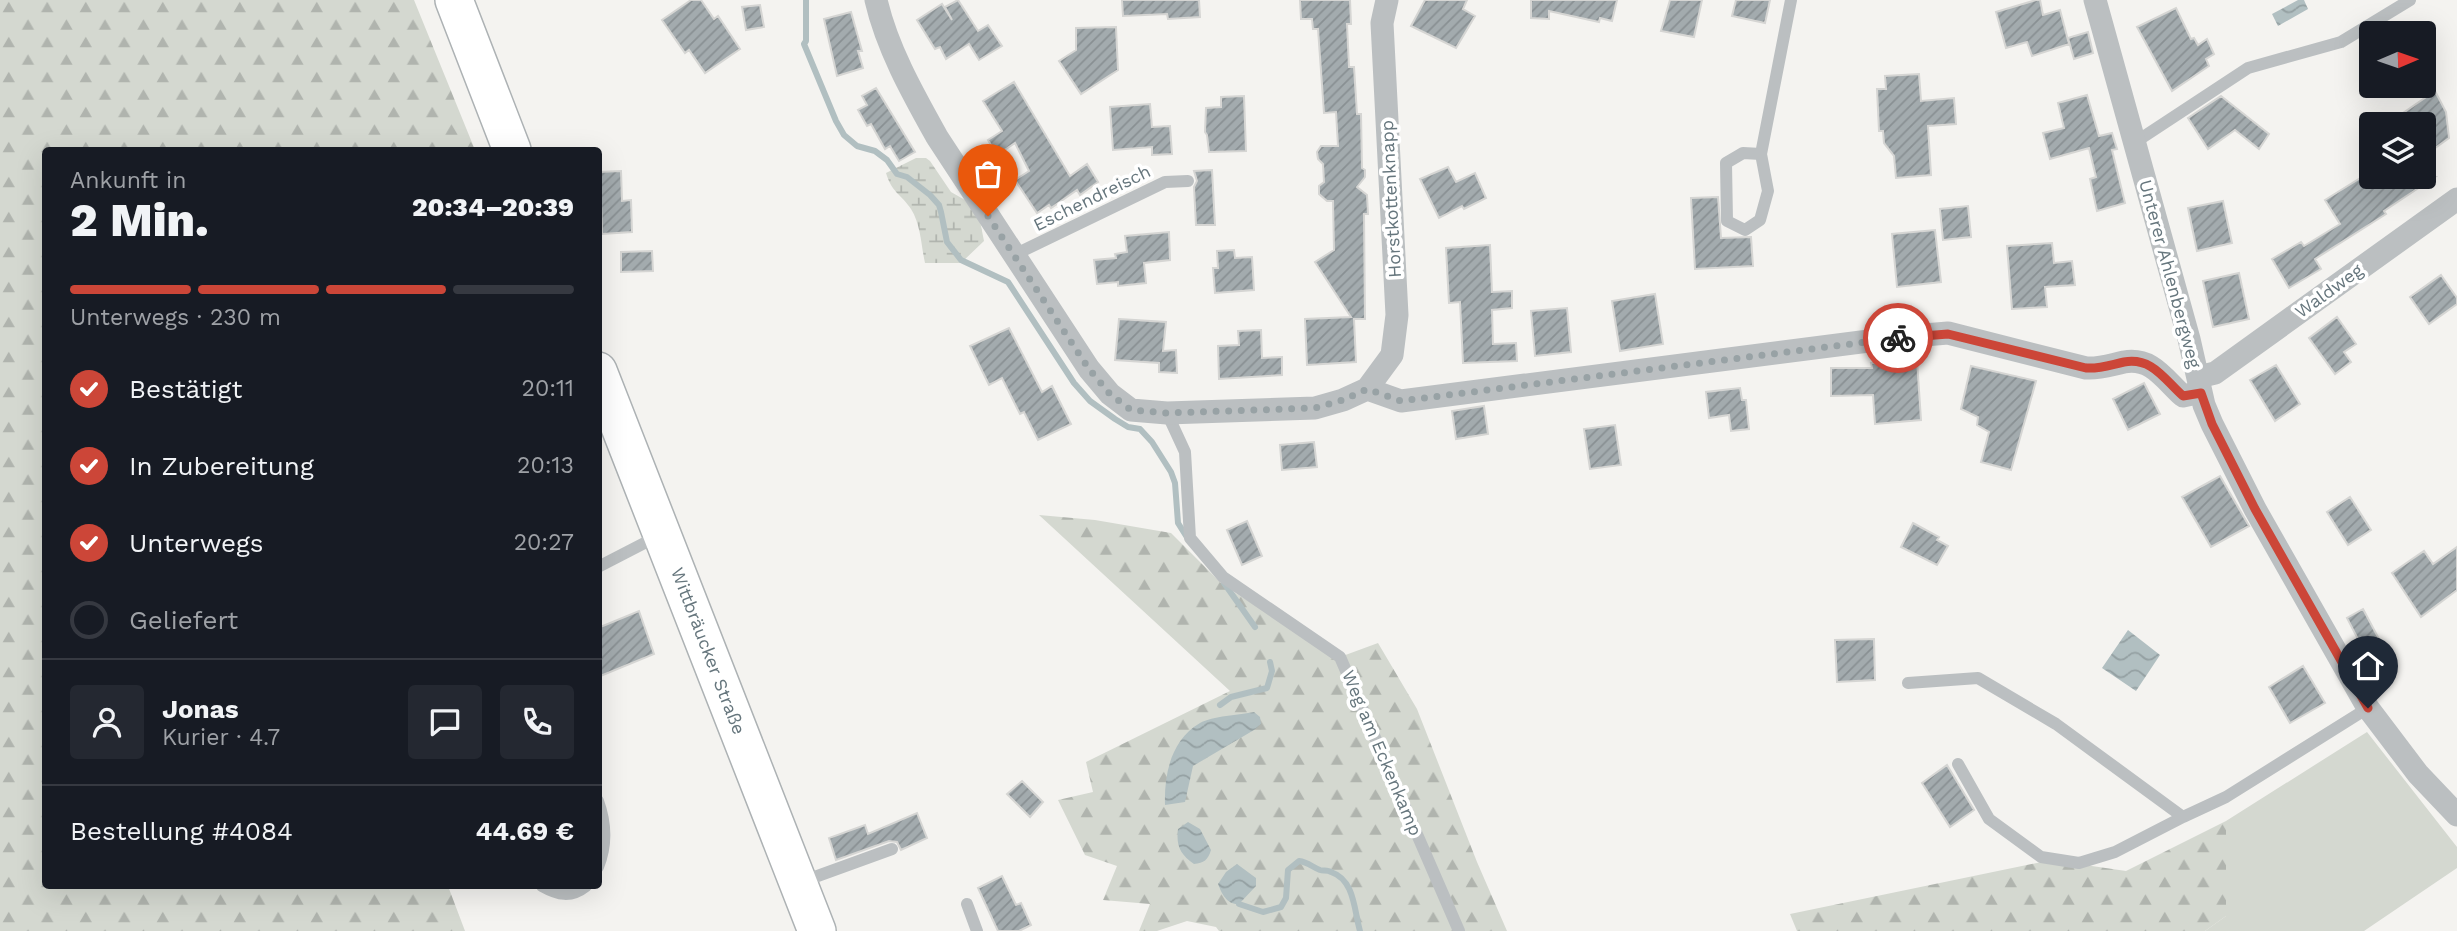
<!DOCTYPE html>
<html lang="de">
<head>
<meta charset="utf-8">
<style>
  :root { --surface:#171b24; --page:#242831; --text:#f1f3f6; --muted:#9ea1a6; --line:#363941; --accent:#cc4638 }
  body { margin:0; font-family:"Work Sans",sans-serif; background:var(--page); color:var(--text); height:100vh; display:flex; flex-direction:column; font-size:26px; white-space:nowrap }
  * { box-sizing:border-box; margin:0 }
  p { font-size:23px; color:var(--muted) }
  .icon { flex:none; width:38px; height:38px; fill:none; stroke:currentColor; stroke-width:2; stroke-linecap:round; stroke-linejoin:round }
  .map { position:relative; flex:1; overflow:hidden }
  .panel { position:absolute; left:42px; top:147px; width:560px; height:742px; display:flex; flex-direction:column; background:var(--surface); border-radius:7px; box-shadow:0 7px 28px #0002 }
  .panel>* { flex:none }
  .needle { width:46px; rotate:88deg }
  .fabs { position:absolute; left:2359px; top:21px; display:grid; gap:14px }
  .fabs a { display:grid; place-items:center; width:77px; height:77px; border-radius:7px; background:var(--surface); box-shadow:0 7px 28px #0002; font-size:35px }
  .pin { position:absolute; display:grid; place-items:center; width:60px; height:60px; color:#fff; margin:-72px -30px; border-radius:50% 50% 50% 0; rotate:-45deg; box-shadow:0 0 7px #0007 }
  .pin .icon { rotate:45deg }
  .courier { position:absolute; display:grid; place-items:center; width:70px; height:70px; margin:-35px; border:5px solid #cc4638; border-radius:50%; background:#fff; color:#222; box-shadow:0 2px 9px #0007 }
  .overview em { font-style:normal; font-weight:800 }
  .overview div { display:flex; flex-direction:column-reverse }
  .overview { display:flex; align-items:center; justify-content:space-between; height:119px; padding:0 28px }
  h1 { font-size:46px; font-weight:800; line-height:52px }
  .bar { display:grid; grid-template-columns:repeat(4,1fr); gap:10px 7px; align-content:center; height:84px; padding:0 28px }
  .bar i { height:9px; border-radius:5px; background:var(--line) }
  .bar .active { background:var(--accent) }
  .bar p { grid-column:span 4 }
  .line { display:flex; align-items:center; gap:18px; padding:0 28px; border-top:2px solid var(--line) }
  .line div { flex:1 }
  .round { display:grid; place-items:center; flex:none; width:74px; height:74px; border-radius:7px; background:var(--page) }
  ol { padding:0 28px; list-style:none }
  li { display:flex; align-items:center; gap:21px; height:77px }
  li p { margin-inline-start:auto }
  li .icon { padding:7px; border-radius:50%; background:var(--accent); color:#fff; stroke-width:4 }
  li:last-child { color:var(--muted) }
  li i { width:38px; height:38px; border:4px solid var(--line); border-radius:50% }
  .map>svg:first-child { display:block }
</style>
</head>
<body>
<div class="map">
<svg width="2457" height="931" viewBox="0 0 2457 931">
  <defs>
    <pattern id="forest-firs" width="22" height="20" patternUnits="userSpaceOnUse" patternTransform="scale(1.75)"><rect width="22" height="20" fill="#d4d8d0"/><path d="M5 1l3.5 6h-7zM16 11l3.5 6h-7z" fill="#b0b4ae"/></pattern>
    <pattern id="wetland-marsh" width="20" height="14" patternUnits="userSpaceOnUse" patternTransform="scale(1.75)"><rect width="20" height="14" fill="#d4d8d0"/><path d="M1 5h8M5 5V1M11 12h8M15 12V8" fill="none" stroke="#b0b4ae"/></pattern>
    <pattern id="water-waves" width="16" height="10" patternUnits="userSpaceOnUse" patternTransform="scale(1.75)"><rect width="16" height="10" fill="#b1bfc1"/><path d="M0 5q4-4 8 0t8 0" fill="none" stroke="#94a0a2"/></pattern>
    <pattern id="building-hatch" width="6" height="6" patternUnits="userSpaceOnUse" patternTransform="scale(1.75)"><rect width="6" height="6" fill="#a3abae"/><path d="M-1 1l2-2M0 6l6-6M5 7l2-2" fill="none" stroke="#899093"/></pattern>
  </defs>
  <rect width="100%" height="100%" fill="#f4f3f0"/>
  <path fill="#d4d8d0" d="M2367,732L2457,847V868L2364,931H2205L2226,916V821Z"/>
  <path fill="url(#forest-firs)" d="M0,0H414L475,150H46V886H448L465,931H0Z
    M1039,515L1095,520L1171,533L1224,586L1340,657L1378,643L1417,709L1477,862L1507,931H1219L1216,927L1187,921L1157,931H1139L1150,904L1103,900L1117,866L1085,855L1058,800L1093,792L1086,762L1230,691Z
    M2226,821V916L2205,931H1797L1790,914L2051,860L2126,871Z"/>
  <path fill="url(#wetland-marsh)" d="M916,158H926L930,161L951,192L965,200L980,221L984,241L961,263H925C921,245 921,225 911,209C901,194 892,193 886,173Z"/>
  <path fill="url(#water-waves)" d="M2298,0H2304L2308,9L2278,26L2272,14Z
    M2128,630L2160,655L2136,691L2102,668Z
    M1254,712L1260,717L1261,724L1254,730L1193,766L1185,802L1165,805C1164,774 1171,740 1200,723C1212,716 1240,715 1254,712Z
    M1188,822L1200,829L1211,850C1208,860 1204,863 1194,864C1180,854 1176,846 1178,829Z
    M1237,864L1256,878V886L1239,904C1227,905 1222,894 1218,884L1226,872Z"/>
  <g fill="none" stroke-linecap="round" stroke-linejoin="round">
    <path stroke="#b1bfc1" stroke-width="6" d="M806,0V41L804,44L836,121L844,135L857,146L875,151L887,160L897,174L907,177L930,195L939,205L941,212L947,242L961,260L1008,282L1074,383L1090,401L1115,419L1128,427L1140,429L1152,442L1171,472L1175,483L1178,523L1188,539
      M1224,583L1255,627
      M1220,705L1231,697L1267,688L1272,671L1270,662
      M1239,904L1263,912L1281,907L1286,898L1288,870L1299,861C1308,862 1312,867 1320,870C1323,871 1328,870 1331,872C1355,880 1354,911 1360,931"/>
  </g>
  <path fill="url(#building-hatch)" stroke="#d5d5d3" stroke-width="2" d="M691,0H701L714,19L718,16L740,49L705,73L689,50L685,53L662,20Z
    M958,0L978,31L988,25L1002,46L979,60L969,44L946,59L940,47L935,49L917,20L942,4L952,20L945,7Z
    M1122,0H1199L1200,17L1168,19L1167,14L1123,16Z
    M1300,0H1350L1351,24H1347L1349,67H1354L1357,114H1361L1362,168L1365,170V177L1357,187L1367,195L1368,214H1364L1365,319H1354L1356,362L1307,365L1305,319L1351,317L1315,262L1334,250L1333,201H1327L1319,194V186L1324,182L1323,164L1318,159L1317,152L1321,146H1338L1336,112L1324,113L1318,29H1313L1312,19H1301Z
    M1425,0H1467L1463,9L1475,16L1456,48L1411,26Z
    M1531,0H1617L1612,21L1600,18L1599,22L1549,11V19L1531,18Z
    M1670,0H1702L1694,37L1661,31Z
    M1736,0H1770L1765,23L1732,16Z
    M2036,0H2040L2043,15L2060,10L2069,44L2032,56L2027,42L2006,48L1996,12Z
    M760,5L764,27L746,30L742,7Z
    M2176,8L2191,39L2194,38L2198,45L2207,39L2214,54L2206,59L2209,66L2172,91L2137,27Z
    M851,12L862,51H858L863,68L837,76L824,19Z
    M1116,27L1118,70L1081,94L1059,61L1076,50V28Z
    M2088,32L2093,53L2074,59L2068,38Z
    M1919,74L1921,101L1954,98L1956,124L1928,126L1931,175L1896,178L1894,156L1884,143L1883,131H1879L1877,89H1886L1885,76Z
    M1014,82L1070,176L1087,164L1098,182L1080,195L1077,190L1051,208L1049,205L1037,213L1015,180L1029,171L1015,143L997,155L988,140L1002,131L983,101Z
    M876,88L915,152L899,161L890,146L885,149L871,124L867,126L858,110L867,105L862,96Z
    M2435,91L2446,112L2449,138L2424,156V124H2387Z
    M2087,95L2099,136L2112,133L2117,149L2112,150L2125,203L2097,211L2090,179L2096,177L2089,148L2050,159L2043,133L2064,128L2058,103Z
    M1244,96L1246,151L1209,152L1207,135L1205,132L1206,108L1221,107V97Z
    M2221,96L2269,134L2259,149L2235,130L2208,149L2188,118Z
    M1150,104L1152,127L1170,126L1172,154L1152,155V147L1113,150L1110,107Z
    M1448,167L1456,182L1475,173L1486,198L1464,209L1462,206L1439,218L1420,179Z
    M1212,170L1215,225H1196L1194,187L1197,181L1194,171Z
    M621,171L622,201L631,200L632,232L602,234L601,202H598V172Z
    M2362,177H2435L2384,211L2386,214L2315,259L2321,269L2289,288L2272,259L2301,242L2304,246L2340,224L2325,200Z
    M1718,197L1721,238L1751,237L1753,266L1695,269L1691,198Z
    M2223,201L2232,243L2197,251L2188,208Z
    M1968,206L1971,237L1943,240L1940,209Z
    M1935,230L1941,282L1897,287L1892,234Z
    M1169,232L1170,260L1144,263L1146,283L1118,286V282L1097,284L1094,260L1116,258L1115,254L1127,252L1125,236Z
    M2052,243L2054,263L2072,261L2075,285L2045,287L2047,307L2012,309L2007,246Z
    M1490,245L1492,292L1512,291V308L1492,310L1493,344L1516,343L1517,361L1463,363L1460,302L1449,303L1446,248Z
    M1234,250L1235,258L1252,257L1254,290L1215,293L1213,268H1218L1217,251Z
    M652,251L653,271L621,272V252Z
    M2239,273L2249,319L2213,327L2203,281Z
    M2441,275L2457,298V304L2429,324L2410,297Z
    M1655,294L1663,344L1620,351L1612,301Z
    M1567,308L1571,352L1535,356L1531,311Z
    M2337,317L2356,344L2344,352L2351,362L2335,374L2309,338Z
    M1119,319L1166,322L1163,351L1176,350L1177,373L1159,372V363L1115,360Z
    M1009,328L1042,392L1052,386L1071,424L1038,440L1024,412L1020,414L1002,378L989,385L970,346Z
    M1261,330L1262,358L1282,357V375L1219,379L1218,346L1239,345L1238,331Z
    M1917,360L1921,420L1875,424L1873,395L1831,396V368H1872L1871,363Z
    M2276,365L2300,404L2275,421L2250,380Z
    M1971,366L2036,381L2011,470L1981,462L1989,432L1977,425L1978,417L1961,409Z
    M2144,383L2160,414L2128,430L2113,399Z
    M1740,388L1742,400H1746L1749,429L1731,431L1729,415L1709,418L1706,392Z
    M1484,406L1488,434L1456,439L1452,411Z
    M1615,425L1621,465L1590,469L1584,429Z
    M1314,442L1317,467L1282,470L1280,445Z
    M2220,476L2249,526L2211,547L2182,497Z
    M2350,497L2371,530L2348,545L2327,512Z
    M1247,521L1262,556L1242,565L1227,530Z
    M1913,523L1939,537L1937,540L1948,546L1937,565L1901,547Z
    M2457,547V590L2421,617L2392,573L2424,551L2433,564Z
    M2363,609L2379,639L2362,647L2347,618Z
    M639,611L654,654L598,677V628Z
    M1874,639L1875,680L1837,682L1835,640Z
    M2303,666L2325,703L2290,723L2269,687Z
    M1947,765L1974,810L1950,827L1922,783Z
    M1022,781L1043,802L1030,817L1007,794Z
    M917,813L927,838L901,850L897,842L889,841L836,860L829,838L865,825L868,834Z
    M1002,876L1016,905L1021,903L1031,925L1019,931H998L978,888Z"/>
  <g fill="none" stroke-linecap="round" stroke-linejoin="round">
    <g stroke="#adb2b4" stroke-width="40">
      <path id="primary" d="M454,0L512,150
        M598,371L817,931"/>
    </g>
    <path stroke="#bbbfc1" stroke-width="12" d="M2134,143L2248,68L2341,42L2410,0
      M1761,154L1743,153L1726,163L1727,221L1745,230L1760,220L1768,191L1761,154L1791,0
      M1014,255L1165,182L1188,181
      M1167,413L1185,452L1190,538L1223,577L1340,657L1459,931
      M598,567L660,535
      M1908,683L1978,678L2056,724L2183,817
      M1958,764L1989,819L2041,857L2079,863L2115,852L2183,817L2226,797L2368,708
      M598,801C606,823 607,845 598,867
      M801,882L892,849
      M542,886C558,895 571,898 586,886
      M967,904L977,931"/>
    <path stroke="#bbbfc1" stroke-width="23" d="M876,0C887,48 913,94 937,137L1089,369L1110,394L1131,410L1167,413L1315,408L1343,400L1367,389L1401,401L1900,337L1948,333L2086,368C2100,369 2110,365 2124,362C2152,357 2164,379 2183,396L2201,392
      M2095,0L2189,339L2204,405L2212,424L2255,509L2368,708L2418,774L2457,815
      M2198,377L2215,373L2457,199
      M1367,389L1392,355L1397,315L1382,23L1387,0"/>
    <use href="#primary" stroke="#fff" stroke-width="37"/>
  </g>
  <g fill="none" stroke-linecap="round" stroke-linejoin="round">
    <path stroke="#98a2a5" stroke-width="7" stroke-dasharray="0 12.6" d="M988,216L1089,369L1110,394L1131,410L1167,413L1315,408L1343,400L1367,389L1401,401L1898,338"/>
    <path stroke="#cc4638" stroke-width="9" d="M1898,338L1948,334L2086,368C2100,369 2110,365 2124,362C2152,357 2164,379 2183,396L2201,393L2212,424L2255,509L2368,708"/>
  </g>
  <g text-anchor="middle" stroke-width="7" stroke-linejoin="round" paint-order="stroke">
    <g font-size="18" fill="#66767d" stroke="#fff">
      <text transform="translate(1092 198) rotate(-26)" y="6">Eschendreisch</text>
      <text transform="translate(1391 199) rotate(-93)" y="6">Horstkottenknapp</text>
      <text transform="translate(2170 274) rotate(75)" y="6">Unterer Ahlenbergweg</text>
      <text transform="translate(2329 291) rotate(-36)" y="6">Waldweg</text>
      <text transform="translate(708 651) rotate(69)" y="6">Wittbräucker Straße</text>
      <text transform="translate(1382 753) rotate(67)" y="6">Weg am Eckenkamp</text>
    </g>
  </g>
</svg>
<div class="fabs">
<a><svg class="needle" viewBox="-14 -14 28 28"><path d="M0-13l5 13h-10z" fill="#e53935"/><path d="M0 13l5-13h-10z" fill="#9ea1a6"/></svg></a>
<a><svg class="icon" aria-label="layers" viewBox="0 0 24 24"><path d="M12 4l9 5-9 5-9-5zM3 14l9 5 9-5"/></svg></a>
</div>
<div class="pin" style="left:988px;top:216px;background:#ea580c"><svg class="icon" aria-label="bag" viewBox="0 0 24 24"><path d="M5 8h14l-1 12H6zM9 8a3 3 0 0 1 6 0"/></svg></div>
<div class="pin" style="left:2368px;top:708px;background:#1f2937"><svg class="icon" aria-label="home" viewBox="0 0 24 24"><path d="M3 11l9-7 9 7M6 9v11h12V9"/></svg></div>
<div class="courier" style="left:1898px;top:338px"><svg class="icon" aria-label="bike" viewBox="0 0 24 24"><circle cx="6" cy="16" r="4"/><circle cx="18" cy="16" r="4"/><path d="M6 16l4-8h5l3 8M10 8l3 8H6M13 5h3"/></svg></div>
<section class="panel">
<div class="overview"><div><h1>2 Min.</h1><p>Ankunft in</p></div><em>20:34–20:39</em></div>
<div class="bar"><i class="active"></i><i class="active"></i><i class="active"></i><i></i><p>Unterwegs · 230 m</p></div>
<ol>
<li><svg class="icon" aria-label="check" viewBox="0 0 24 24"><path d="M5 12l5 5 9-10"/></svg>Bestätigt<p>20:11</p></li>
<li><svg class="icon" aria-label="check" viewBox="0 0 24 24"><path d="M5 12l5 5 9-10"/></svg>In Zubereitung<p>20:13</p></li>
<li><svg class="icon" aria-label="check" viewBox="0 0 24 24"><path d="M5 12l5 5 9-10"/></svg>Unterwegs<p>20:27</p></li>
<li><i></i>Geliefert</li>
</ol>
<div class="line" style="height:126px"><a class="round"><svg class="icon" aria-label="person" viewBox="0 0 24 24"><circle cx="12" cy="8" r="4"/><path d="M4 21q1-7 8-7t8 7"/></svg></a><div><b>Jonas</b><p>Kurier · 4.7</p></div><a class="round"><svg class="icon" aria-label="chat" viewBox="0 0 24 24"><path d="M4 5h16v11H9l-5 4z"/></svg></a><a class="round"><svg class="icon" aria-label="phone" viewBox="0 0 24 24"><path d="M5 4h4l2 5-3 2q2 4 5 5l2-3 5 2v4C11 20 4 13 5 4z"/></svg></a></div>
<div class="line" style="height:91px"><div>Bestellung #4084</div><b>44.69 €</b></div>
</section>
</div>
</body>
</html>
